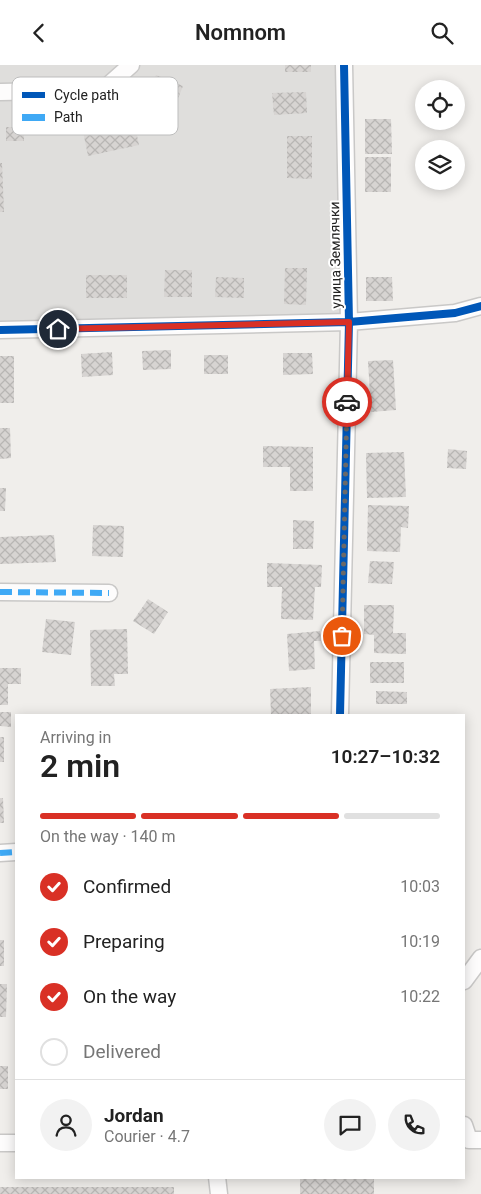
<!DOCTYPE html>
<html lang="en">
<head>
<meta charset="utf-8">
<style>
  :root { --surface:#fff; --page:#f2f2f2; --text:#222; --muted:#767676; --line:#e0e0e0; --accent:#d93025 }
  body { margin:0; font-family:Roboto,sans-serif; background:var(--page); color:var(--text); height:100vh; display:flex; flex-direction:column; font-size:19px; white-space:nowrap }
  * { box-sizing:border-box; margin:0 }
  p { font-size:16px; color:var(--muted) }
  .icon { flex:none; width:28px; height:28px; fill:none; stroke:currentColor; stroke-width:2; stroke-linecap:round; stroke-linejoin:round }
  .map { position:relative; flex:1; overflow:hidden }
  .panel { position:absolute; left:15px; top:649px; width:450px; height:465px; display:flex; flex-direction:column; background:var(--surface); border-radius:0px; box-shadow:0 2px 12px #0003 }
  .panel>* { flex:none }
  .tools { position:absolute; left:415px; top:15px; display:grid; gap:10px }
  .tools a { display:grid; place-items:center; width:50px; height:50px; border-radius:50%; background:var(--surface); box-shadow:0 2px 12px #0003; font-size:25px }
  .pin { position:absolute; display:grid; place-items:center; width:42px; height:42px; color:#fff; margin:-21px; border:2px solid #fff; border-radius:50%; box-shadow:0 1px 5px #0007 }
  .courier { position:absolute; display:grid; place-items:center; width:50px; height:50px; margin:-25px; border:4px solid #d93025; border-radius:50%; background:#fff; color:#222; box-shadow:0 1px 6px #0007 }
  .head em { font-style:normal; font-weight:600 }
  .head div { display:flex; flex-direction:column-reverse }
  .head { display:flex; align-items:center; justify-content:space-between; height:85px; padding:0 25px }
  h1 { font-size:32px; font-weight:600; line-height:38px }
  .bar { display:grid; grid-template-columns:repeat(4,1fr); gap:8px 5px; align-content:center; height:60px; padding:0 25px }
  .bar i { height:6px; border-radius:4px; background:var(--line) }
  .bar .selected { background:var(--accent) }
  .bar p { grid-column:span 4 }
  .line { display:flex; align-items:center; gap:12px; padding:0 25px; border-top:1px solid var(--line) }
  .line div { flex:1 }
  .round { display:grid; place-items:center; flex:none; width:52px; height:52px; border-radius:26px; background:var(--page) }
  ol { padding:0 25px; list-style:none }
  li { display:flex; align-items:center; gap:15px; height:55px }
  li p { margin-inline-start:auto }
  li .icon { padding:5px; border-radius:50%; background:var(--accent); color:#fff; stroke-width:4 }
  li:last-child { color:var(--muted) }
  li i { width:28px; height:28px; border:2px solid var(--line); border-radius:50% }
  header { display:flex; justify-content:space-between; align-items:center; height:65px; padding:0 25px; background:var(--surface); font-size:22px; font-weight:600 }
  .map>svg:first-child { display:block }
</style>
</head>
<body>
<header><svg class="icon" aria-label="back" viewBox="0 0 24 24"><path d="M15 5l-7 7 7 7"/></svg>Nomnom<svg class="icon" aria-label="search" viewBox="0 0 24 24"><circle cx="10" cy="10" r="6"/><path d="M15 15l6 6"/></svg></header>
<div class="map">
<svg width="481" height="1129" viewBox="0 0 481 1129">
  <defs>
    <pattern id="building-cross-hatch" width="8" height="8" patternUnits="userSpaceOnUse" patternTransform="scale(1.25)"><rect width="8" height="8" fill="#d7d4d2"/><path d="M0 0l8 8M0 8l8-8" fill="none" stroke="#b8b6b4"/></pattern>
  </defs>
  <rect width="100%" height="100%" fill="#f0eeeb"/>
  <path fill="#dfdedc" d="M0,0H344L349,257L0,265Z"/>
  <path fill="url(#building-cross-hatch)" d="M285,0H311V7H285Z
    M156,10L183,21L171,51L144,40Z
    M306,27L307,48L274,50L272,28Z
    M365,54H391L392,89H365Z
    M134,56L139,80L88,91L83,66Z
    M6,62H24V76H6Z
    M287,71H312V114L287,113Z
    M365,92H391V127H365Z
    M0,98H2L4,147H0Z
    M285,203H307L306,240L284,239Z
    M165,205H192V232H164Z
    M86,210H127V233H86Z
    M216,212L244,213V233L215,232Z
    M366,212H392L393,236H366Z
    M171,285V304L143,305L142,286Z
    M112,287L113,310L82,312L81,289Z
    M283,288H312L313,309L283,310Z
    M204,290H228V309H204Z
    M0,291H14V338H0Z
    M393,295L396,345L371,347L368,296Z
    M0,363H10L11,393L0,394Z
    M263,381L313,382V426H290V402H263Z
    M448,384L467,386L466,404L447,403Z
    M404,387L406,432L367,433L366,388Z
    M0,423H6L5,446H0Z
    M368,440L409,441L408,463L401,462L400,487L367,486Z
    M293,455L314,456L313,484H293Z
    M93,460L124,461L123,492L92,491Z
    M54,470L56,497L0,499V472Z
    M370,496L394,497L392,519L368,518Z
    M267,498L322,500L321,522H315L313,555L281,554L282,522H267Z
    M148,534L168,547L154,569L133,556Z
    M364,540H394L393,568H406V589L374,588V570L364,569Z
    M46,554L75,557L71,590L42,587Z
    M127,564L128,609H114L115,621H91L90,565Z
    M320,566L321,576H314L315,604L289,606L287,569Z
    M370,597H404V618H370Z
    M0,603H21V619H8V640H0Z
    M311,622V650H271L270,624Z
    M376,626L407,627V639H376Z
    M0,647H11V662L0,661Z
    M0,672H4V697H0Z
    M0,733H3L4,758H0Z
    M0,875H4V901H0Z
    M0,919H7L6,952H0Z
    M0,1001H8V1024H0Z
    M300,1112H374V1129H300Z
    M0,1122H174V1129H0Z"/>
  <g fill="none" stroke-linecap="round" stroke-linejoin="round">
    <g stroke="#c9c8c7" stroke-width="19">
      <path id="minor" d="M0,27L103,25L131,0
        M0,265L349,257L455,248L481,241
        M0,527L109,528
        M340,650L349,257L344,0
        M0,788L16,787
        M464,916L481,893
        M464,1060L469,1075H481
        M0,1078H16
        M217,1112L219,1129"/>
    </g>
    <use href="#minor" stroke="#fdfcfc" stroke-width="16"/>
    <path stroke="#3fa9f5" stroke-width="6" stroke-dasharray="12 6" stroke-linecap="butt" d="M0,527L109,528
      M0,788L16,787"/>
    <g stroke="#fff" stroke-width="11">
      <path id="cycleway" d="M0,265L349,257L455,248L481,241
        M340,650L349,257L344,0"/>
    </g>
    <use href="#cycleway" stroke="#0057b8" stroke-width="8"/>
  </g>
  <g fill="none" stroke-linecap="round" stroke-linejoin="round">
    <path stroke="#6a6968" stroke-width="5" stroke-dasharray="0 9" d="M342,571L347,337"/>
    <path stroke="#d93025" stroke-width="6" d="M58,264L349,257L347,337"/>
  </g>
  <g text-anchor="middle" stroke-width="4" stroke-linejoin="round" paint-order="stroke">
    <g font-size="14" fill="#222" stroke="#fff">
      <text transform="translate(335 190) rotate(-91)" y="5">улица Землячки</text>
    </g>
  </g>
  <rect x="12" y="12" width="166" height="58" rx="8" fill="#fff" stroke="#bdbdbd" stroke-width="1"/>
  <rect x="22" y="27" width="23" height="6" fill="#0057b8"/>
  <rect x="22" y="49" width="23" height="7" fill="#3fa9f5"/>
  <g font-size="14" fill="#222">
    <text x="54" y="35">Cycle path</text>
    <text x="54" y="57">Path</text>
  </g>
</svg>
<div class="tools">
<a><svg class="icon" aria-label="locate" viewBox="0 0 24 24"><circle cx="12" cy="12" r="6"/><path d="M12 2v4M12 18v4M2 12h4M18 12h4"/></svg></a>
<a><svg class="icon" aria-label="layers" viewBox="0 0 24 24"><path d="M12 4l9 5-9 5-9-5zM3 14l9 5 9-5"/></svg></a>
</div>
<div class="pin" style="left:342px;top:571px;background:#ea580c"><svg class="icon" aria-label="bag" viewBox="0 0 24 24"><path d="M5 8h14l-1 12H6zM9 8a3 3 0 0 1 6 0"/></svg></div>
<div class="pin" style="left:58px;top:264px;background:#1f2937"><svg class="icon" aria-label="home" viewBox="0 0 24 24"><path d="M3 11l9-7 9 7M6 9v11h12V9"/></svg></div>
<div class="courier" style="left:347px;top:337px"><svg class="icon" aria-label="car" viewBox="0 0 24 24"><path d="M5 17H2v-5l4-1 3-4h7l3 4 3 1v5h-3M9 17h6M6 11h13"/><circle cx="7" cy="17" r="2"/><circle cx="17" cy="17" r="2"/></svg></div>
<section class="panel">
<div class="head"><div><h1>2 min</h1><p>Arriving in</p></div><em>10:27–10:32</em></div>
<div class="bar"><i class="selected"></i><i class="selected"></i><i class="selected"></i><i></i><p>On the way · 140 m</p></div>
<ol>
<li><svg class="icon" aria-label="check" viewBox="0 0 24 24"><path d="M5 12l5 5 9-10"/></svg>Confirmed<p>10:03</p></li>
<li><svg class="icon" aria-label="check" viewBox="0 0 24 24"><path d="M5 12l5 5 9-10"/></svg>Preparing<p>10:19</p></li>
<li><svg class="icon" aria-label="check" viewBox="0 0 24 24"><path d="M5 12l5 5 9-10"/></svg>On the way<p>10:22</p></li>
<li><i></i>Delivered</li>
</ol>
<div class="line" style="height:90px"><a class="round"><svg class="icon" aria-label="person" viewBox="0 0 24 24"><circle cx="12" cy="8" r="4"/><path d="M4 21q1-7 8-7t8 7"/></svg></a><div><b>Jordan</b><p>Courier · 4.7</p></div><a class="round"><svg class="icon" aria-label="chat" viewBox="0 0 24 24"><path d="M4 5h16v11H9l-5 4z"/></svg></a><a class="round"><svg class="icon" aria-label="phone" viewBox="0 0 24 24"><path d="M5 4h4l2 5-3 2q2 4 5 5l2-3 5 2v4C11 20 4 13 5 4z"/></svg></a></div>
</section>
</div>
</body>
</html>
